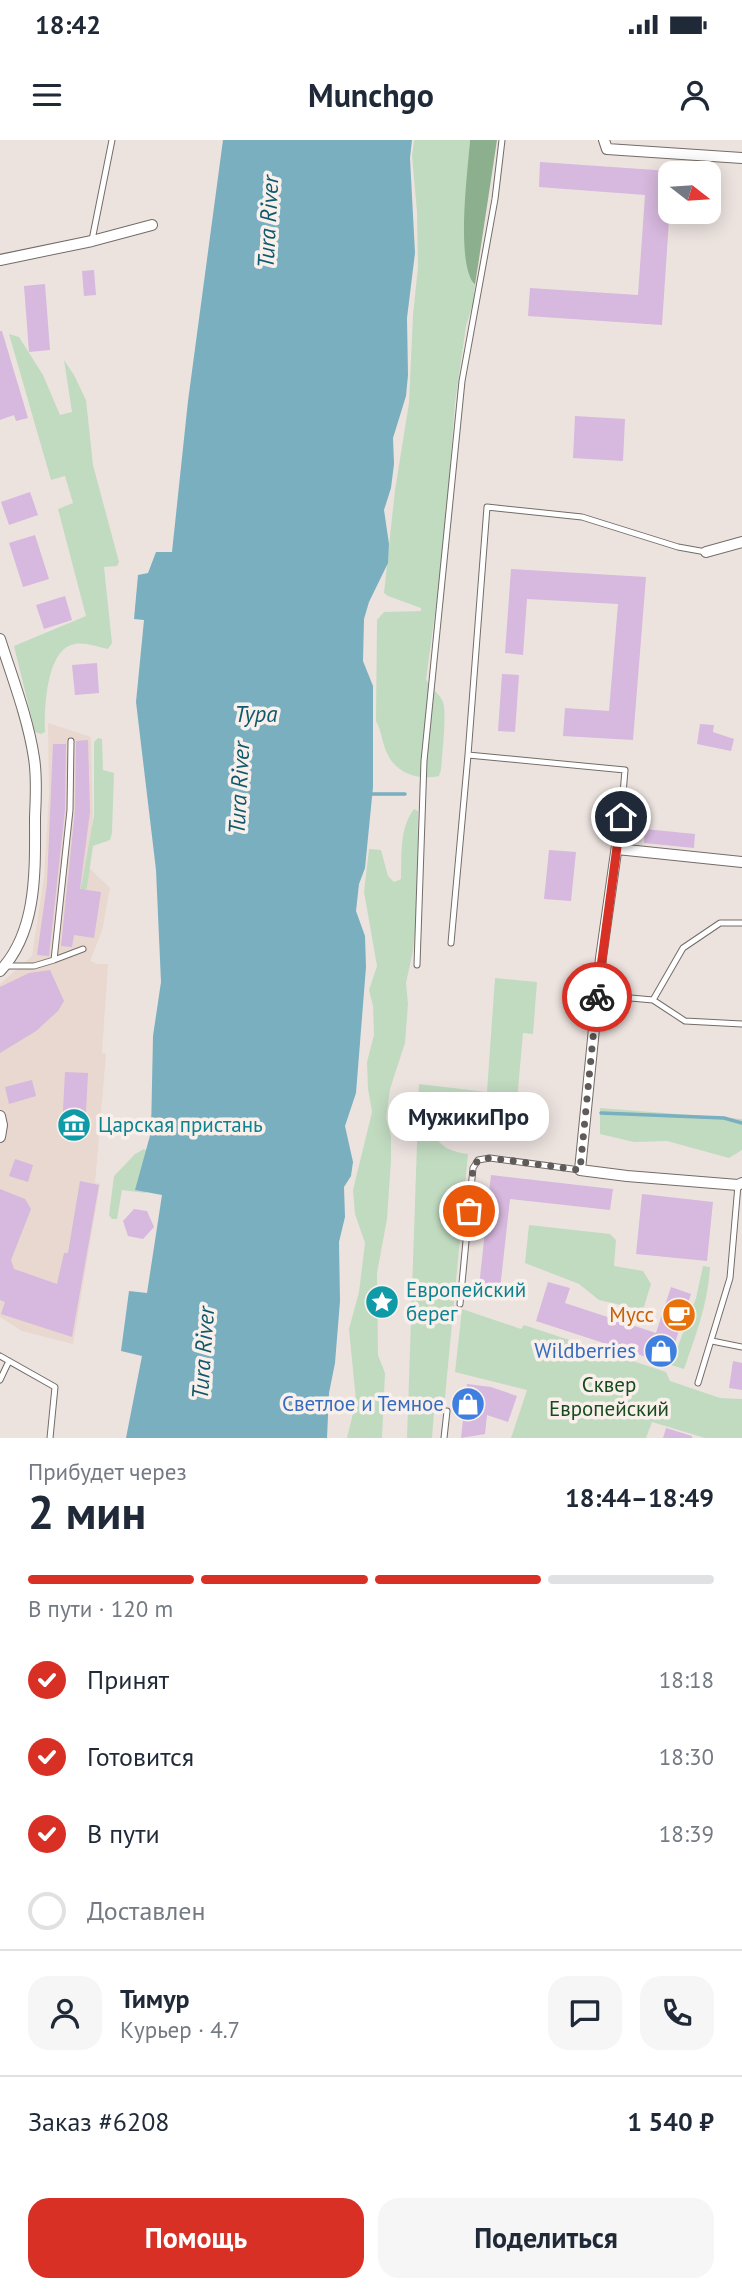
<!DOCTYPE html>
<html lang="ru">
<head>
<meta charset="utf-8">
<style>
  :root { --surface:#fff; --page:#f6f6f7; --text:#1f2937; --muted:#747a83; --line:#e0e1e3; --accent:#d93025 }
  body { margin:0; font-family:"PT Sans",sans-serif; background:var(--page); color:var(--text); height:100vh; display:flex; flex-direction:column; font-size:26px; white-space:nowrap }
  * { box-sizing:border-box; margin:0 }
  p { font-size:23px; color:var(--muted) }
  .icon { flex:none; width:38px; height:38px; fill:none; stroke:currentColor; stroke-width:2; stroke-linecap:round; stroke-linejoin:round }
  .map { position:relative; height:1298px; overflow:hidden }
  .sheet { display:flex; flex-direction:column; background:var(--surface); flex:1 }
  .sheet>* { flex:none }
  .needle { width:46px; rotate:107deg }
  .buttons { position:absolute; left:658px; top:21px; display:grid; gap:14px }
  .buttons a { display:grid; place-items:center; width:63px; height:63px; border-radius:14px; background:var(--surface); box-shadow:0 4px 18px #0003; font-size:35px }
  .pin { position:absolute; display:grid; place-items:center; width:60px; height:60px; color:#fff; margin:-30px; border:4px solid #fff; border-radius:50%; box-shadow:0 2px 7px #0007 }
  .courier { position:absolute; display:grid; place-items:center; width:70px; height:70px; margin:-35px; border:5px solid #d93025; border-radius:50%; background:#fff; color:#222; box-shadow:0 2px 9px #0007 }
  .bubble { position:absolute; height:49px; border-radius:21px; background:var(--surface); box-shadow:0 4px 18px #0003; font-size:23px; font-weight:700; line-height:49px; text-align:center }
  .headline em { font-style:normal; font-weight:700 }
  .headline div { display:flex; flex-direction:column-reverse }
  .headline { display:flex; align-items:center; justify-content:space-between; height:119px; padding:0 28px }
  h1 { font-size:46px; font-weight:700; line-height:52px }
  .bar { display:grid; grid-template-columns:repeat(4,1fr); gap:10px 7px; align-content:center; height:84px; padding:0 28px }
  .bar i { height:9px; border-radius:5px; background:var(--line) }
  .bar .active { background:var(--accent) }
  .bar p { grid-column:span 4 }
  .line { display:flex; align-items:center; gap:18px; padding:0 28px; border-top:2px solid var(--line) }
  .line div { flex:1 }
  .round { display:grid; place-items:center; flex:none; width:74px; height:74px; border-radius:21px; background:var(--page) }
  ol { padding:0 28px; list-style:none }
  li { display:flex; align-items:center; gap:21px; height:77px }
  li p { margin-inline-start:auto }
  li .icon { padding:7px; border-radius:50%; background:var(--accent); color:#fff; stroke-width:4 }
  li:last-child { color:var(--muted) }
  li i { width:38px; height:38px; border:4px solid var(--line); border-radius:50% }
  .action { display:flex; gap:14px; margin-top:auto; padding:14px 28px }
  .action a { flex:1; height:80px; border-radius:21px; background:var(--accent); color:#fff; font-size:28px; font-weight:700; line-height:80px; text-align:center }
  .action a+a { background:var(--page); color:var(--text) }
  .status { display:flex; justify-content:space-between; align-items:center; height:49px; padding:0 35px; background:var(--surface); direction:ltr }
  .status svg { height:19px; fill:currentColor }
  header { display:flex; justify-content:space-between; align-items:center; height:91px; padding:0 28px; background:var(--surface); font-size:32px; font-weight:700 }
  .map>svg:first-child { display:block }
</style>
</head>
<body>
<div class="status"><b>18:42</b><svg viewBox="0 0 49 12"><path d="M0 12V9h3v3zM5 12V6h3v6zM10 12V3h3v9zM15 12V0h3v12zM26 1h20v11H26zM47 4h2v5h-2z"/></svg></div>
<header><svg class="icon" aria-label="menu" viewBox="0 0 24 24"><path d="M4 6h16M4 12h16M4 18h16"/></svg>Munchgo<svg class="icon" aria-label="person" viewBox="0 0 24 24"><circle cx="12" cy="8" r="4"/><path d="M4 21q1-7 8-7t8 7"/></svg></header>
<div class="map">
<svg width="742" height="1298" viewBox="0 0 742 1298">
  <rect width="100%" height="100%" fill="#ece3df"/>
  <path fill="#e8d8cf" d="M48,583L91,597L93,676L89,728L110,748L102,791L90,821L97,824H108L102,913L106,914L95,1043L100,1044L73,1204L22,1191L0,1177V844L32,816L44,737L49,654Z"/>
  <path fill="#c1dbc1" d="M414,0H470L464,84L473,144L475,145L473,163L466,186L455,263L444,408L426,539C430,549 439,552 443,562C447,572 442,616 441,630L439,636C419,641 395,633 387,613C382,603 382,592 376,581L377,480L384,472L421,471V468L388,456L384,453L395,350L409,263L413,175L418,127L417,72L412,16Z
    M9,194L19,197L43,235L60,275L72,272L64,220L74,235L86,260L93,325L119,422L117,426L104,427L112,503L108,509C98,507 84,502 75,504C46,508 44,570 45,592L41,594L35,592L14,506L86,476L58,369L73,363L65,336L51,340Z
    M98,598L102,599L103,630L114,633L112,693L110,700L93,706L87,747L84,755L80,753L94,676V602Z
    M414,669L418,671L417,773L413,811L406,843L408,864L405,903L390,949L386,978L391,996V1020L387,1079L377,1133L378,1215L385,1233L382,1298H347L356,1261L349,1189L359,1152L365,1103L355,1074L353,1050L372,972L368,949L367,922L374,895L373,866L369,850L377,826L364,752L369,709L381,710L388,736L394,742L401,739C402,714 399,689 414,669Z
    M495,838L537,842L533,894L523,893L517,961L489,960L485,992L480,991C474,961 457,963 436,977L434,996C444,1009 453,1012 468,1014L444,1268L434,1272L432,1298H407L419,944L487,952Z
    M600,968L742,979V1010L729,1018L667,1001L634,1002L600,994Z
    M144,1009L154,1015L146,1053L122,1050L117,1079H112L109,1075L114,1036L135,1014Z
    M529,1085L610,1094L616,1100L614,1126L643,1131L651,1144L643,1170L599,1160L579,1144L525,1123Z
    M703,1126L710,1127C708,1163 696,1195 684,1229L671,1225L696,1158Z
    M462,1169L521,1189L524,1185L666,1232L670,1241L720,1258L742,1259V1298H705L652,1282L646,1298H511L527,1250L455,1232Z"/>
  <path fill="#8caf8d" d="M470,0H497L475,145C455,124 468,31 470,0Z"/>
  <path fill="#7aafc0" d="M223,0H412L410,18L415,113L407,178L408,235L406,256L393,298L394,324L391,348L384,370L389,404L388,423L369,462L364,479L363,521L373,546V647L365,728L359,744L356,771L365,796L366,827L356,953L345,986L353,1022L351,1036L344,1047L345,1077L339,1102L340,1161L335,1223L329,1253L327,1298H126L142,1216L121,1211L129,1151L147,1153L162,1055L135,1050L151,992L153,896L161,842L156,730L136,562L144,480L134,479L138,435L148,433L156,412H172L188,261Z"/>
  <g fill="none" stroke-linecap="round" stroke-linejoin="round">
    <path stroke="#7aafc0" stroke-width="3.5" d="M372,654H405
      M601,973L724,978L742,983"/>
  </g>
  <path fill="#d7b8de" d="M540,22L670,31V65L662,185L528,176L530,148L638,155L645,55L539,47Z
    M94,130L96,155L84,156L82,131Z
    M45,144L50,210L29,212L24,146Z
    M0,191H2L28,278L16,281L14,275L0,280Z
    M575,276L625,279L623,321L573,318Z
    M30,352L38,375L9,385L1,362Z
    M35,395L49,439L23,447L9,403Z
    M511,429L646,437L633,600L563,596L565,568L609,571L618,464L527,459L523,515L505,513Z
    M65,456L72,480L44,489L36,465Z
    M97,523L99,553L75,555L72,525Z
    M502,534L519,535L515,592L498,591Z
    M700,584L714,585L713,592L734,599L731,611L697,604Z
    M88,600L90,672L80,749L101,752L94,798L74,795L72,807L61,806L75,670L76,601Z
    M53,604H66L65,670L49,816L37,815L47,744Z
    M645,689L695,694L694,708L644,703Z
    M549,710L576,712L571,761L544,759Z
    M50,830L64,861L58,871L36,891L0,913V847L29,833Z
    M65,932L88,933L85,991L62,990Z
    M32,940L36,956L9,964L5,947Z
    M15,1019L33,1025L28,1042L9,1036Z
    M491,1035L613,1049L610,1070L510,1059L500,1149L479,1147Z
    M80,1041L99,1045L72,1197L1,1174L5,1162L0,1160V1049L25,1059L31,1069L11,1120L14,1129L57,1144L64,1113H68Z
    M642,1054L713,1062L707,1121L636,1114Z
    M134,1069L147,1071L154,1087L143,1099L128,1096L123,1081Z
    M548,1142L570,1148L565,1163L656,1193L671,1147L691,1154L668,1224L536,1181Z
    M733,1221L742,1223V1250L729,1248Z
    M467,1244L491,1247L517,1256L508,1282L487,1275L485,1294L461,1298Z
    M666,1288L692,1296V1298H663Z"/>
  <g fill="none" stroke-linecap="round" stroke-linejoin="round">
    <g stroke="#736c68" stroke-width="7">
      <path id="service" d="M92,100L112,0
        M621,677L625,630L468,615L487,367L582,377L678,407L706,412
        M451,803L468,615
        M54,820L83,809
        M417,825L424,621L462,241L495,59L502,0
        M5,826H34L54,820L70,670L71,601
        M597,855L653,860L685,881L742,884
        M653,860L683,808L720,783H742
        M460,1164L473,1028L478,1020L490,1018L580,1030
        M712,1201L742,1207
        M0,1216L55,1247L50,1298
        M0,1240L9,1221
        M698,1243L730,1138L738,1045
        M444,1298L447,1271"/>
    </g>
    <g stroke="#736c68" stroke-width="12">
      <path id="minor" d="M604,0L607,9L742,18
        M0,120L92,101L152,85
        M706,412L742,402
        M0,499C12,537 28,578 34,618C37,637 36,658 35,677C35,729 38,791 0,831
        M621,677L601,818L580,1030L627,1036L738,1045L742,1043
        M617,709L742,722
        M0,976L2,985L0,997"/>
    </g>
    <use href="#service" stroke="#fff" stroke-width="5"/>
    <use href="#minor" stroke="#fff" stroke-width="10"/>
  </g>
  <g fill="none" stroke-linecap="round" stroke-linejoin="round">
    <path stroke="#605a58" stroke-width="7" stroke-dasharray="0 12.6" d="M469,1071L473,1028L478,1020L490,1018L580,1030L597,857"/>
    <path stroke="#d93025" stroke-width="9" d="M597,857L621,677"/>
  </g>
  <defs>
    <g id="museum-disc" transform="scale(1.75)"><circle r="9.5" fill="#0f9aa8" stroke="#f9f0ec"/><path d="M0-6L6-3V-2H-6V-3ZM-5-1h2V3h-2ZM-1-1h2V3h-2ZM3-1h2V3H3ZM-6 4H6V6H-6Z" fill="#fff"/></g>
    <g id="sight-disc" transform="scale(1.75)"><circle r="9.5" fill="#0f9aa8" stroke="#f9f0ec"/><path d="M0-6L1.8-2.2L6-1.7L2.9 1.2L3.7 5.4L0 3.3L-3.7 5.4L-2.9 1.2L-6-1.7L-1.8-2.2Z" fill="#fff"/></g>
    <g id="cafe-disc" transform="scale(1.75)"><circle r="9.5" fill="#e8710a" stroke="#f9f0ec"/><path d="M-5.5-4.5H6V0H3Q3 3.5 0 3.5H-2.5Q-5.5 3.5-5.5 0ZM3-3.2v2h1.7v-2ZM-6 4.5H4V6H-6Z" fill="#fff"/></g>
    <g id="shop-disc" transform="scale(1.75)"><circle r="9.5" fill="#3f7fe0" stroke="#f9f0ec"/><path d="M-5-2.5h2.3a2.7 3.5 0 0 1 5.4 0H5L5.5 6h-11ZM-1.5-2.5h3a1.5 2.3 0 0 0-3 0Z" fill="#fff"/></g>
  </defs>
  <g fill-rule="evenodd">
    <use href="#museum-disc" x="74" y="985"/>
    <use href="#sight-disc" x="382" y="1162"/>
    <use href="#cafe-disc" x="679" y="1175"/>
    <use href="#shop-disc" x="661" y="1211"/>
    <use href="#shop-disc" x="468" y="1264"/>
  </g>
  <g text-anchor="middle" stroke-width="7" stroke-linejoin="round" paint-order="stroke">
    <g font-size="21" fill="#0d838f" stroke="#f9f0ec" text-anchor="start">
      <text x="98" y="992">Царская пристань</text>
      <text x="406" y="1157">Европейский<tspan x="406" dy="24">берег</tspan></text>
    </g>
    <g font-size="21" fill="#c56008" stroke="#f9f0ec" text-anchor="end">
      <text x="654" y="1182">Мусс</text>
    </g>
    <g font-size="21" fill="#366cbe" stroke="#f9f0ec" text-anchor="end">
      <text x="636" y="1218">Wildberries</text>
      <text x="444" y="1271">Светлое и Темное</text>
    </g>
    <g font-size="21" fill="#174a1d" stroke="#f9f0ec">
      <text x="609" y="1252">Сквер<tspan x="609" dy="24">Европейский</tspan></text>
    </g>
    <g font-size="23" font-style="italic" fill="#0f596c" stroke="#f9f0ec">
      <text transform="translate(268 82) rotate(-87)" y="8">Tura River</text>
      <text x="256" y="582">Тура</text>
      <text transform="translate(239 648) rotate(-87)" y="8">Tura River</text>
      <text transform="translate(203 1213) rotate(-86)" y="8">Tura River</text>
    </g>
  </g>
</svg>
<div class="buttons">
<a><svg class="needle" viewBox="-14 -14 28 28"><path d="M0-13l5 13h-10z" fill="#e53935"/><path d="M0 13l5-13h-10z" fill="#747a83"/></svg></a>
</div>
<div class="pin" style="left:469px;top:1071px;background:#ea580c"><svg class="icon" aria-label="bag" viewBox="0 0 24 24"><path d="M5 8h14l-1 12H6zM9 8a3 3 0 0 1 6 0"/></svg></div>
<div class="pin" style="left:621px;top:677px;background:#1f2937"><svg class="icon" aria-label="home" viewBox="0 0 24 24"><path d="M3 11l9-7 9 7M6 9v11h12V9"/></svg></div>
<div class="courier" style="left:597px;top:857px"><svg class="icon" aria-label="bike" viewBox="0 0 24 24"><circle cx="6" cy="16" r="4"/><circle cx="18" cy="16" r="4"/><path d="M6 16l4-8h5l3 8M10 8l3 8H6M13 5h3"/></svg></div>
<div class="bubble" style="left:388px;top:952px;width:161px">МужикиПро</div>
</div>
<section class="sheet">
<div class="headline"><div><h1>2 мин</h1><p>Прибудет через</p></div><em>18:44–18:49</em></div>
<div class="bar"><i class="active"></i><i class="active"></i><i class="active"></i><i></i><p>В пути · 120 m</p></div>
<ol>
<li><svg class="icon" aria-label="check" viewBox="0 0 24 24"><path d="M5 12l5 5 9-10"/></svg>Принят<p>18:18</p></li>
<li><svg class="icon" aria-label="check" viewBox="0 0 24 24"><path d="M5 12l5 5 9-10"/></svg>Готовится<p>18:30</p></li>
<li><svg class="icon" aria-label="check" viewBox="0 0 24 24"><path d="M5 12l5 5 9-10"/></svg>В пути<p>18:39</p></li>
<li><i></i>Доставлен</li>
</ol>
<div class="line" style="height:126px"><a class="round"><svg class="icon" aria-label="person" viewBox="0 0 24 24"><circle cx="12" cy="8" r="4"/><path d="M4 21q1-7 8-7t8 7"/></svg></a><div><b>Тимур</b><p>Курьер · 4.7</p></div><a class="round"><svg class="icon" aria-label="chat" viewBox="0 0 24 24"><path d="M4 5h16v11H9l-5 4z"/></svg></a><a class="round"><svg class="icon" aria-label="phone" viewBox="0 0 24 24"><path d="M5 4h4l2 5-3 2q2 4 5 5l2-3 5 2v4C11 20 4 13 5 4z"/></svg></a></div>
<div class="line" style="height:91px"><div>Заказ #6208</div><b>1 540 ₽</b></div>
<div class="action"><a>Помощь</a><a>Поделиться</a></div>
</section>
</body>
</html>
